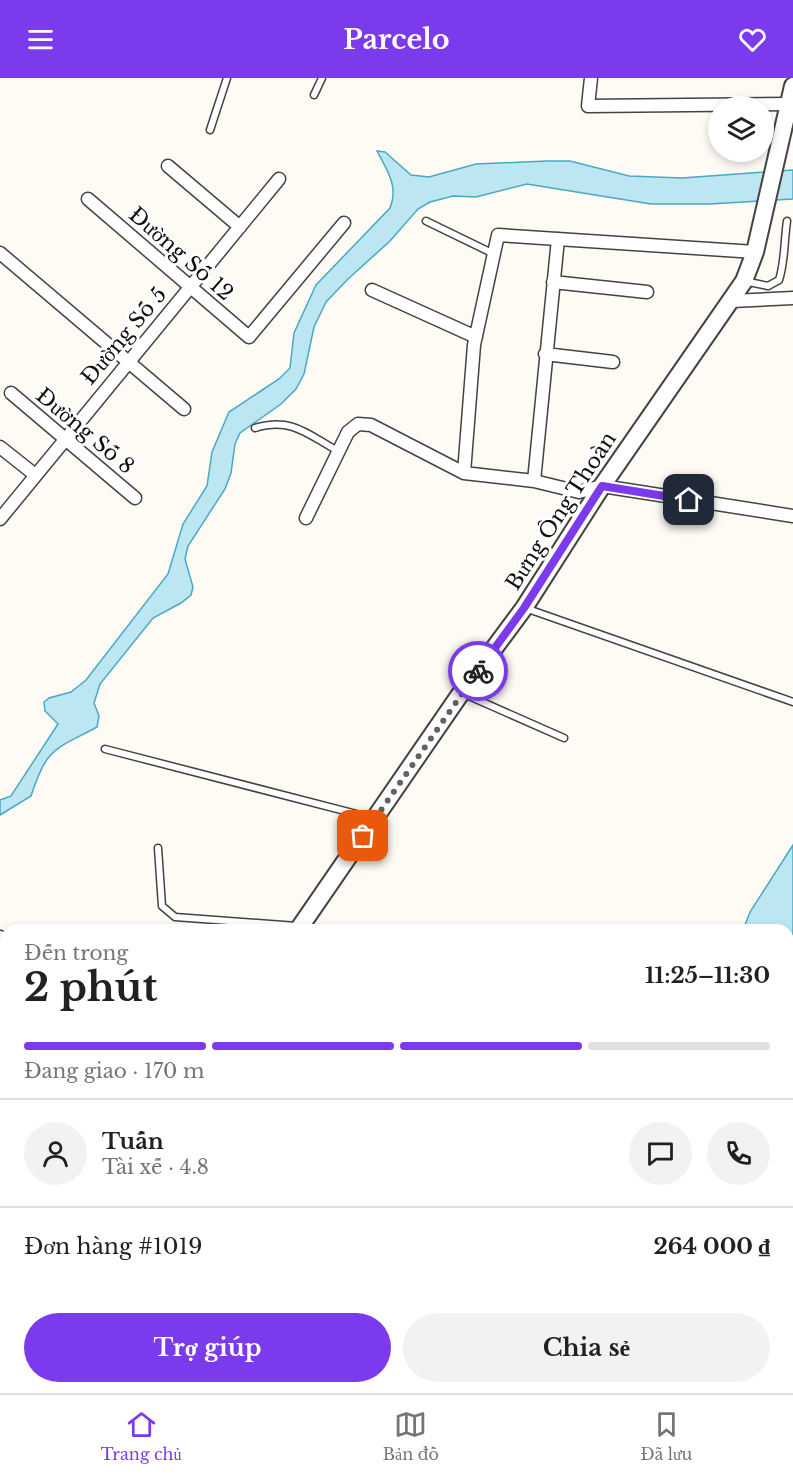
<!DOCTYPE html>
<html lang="vi">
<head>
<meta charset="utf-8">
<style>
  :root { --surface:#fff; --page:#f2f2f2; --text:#202124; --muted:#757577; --line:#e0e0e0; --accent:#7c3aed }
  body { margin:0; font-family:"Libre Baskerville",serif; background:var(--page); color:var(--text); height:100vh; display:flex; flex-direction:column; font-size:22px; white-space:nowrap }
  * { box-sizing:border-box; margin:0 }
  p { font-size:20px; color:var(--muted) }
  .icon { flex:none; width:33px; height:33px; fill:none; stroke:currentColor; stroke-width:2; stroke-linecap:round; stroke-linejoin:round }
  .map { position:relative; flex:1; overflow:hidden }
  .details { position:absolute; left:0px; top:846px; width:794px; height:470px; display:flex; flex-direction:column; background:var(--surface); border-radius:18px 18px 0 0; box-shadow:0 3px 9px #0003 }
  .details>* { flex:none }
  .buttons { position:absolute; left:708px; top:18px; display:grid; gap:12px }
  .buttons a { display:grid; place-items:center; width:66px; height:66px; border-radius:50%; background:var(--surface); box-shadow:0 3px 9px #0003; font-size:30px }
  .pin { position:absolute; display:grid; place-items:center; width:51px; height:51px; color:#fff; margin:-26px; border-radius:12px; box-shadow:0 3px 9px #0006 }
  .courier { position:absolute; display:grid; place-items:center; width:60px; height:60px; margin:-30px; border:4px solid #7c3aed; border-radius:50%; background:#fff; color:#222; box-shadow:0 2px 8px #0007 }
  .summary em { font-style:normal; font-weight:800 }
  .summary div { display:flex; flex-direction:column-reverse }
  .summary { display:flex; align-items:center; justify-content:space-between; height:102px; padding:0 24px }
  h1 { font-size:39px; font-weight:800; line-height:45px }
  .bar { display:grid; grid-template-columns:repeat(4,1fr); gap:9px 6px; align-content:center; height:72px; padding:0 24px }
  .bar i { height:8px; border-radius:4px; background:var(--line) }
  .bar .on { background:var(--accent) }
  .bar p { grid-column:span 4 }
  .line { display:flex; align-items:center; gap:15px; padding:0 24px; border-top:2px solid var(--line) }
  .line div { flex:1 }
  .round { display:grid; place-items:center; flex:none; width:63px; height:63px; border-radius:32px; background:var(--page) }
  .button { display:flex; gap:12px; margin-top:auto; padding:12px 24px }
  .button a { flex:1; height:69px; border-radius:36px; background:var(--accent); color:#fff; font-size:24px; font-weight:800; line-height:69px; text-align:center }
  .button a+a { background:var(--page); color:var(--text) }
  header { display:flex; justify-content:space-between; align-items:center; height:78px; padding:0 24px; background:var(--accent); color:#fff; font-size:27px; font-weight:800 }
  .menu { display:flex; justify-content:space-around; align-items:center; height:84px; border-top:2px solid var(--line); background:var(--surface); font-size:16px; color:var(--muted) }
  .menu a { display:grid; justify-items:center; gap:3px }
  .menu .on { color:var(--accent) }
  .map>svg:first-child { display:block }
</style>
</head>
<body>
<header><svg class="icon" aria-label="menu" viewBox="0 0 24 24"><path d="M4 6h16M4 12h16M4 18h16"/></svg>Parcelo<svg class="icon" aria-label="heart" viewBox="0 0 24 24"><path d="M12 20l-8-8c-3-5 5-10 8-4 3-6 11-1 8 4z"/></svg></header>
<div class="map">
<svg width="793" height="1315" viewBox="0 0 793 1315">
  <rect width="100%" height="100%" fill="#fefaf4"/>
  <path fill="#bce7f2" stroke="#49a8c3" stroke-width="1.5" d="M377,73L385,74L411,97L429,99L476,86L547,83H570L629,98L682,100L793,92V121L710,126H651L527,106L476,119L453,118L430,124L418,131L390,163L348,201L326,224L314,249L304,296L296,311L281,326L240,355L235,366L231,395L225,411L188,468L185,481L193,509L191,517L181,525L153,540L100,606L94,625L99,638L97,649C55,672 47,668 31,718L0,737V722L11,718L58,646L45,633L44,624L49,620L71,614L86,602L168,496L183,446L207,408L212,374L229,334L279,301L290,290L294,255L316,207L390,130C399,109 387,92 377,73Z
    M793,767V971L789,983L788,1008V852H743L750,834Z
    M788,1043L793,1057V1209L788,1205Z"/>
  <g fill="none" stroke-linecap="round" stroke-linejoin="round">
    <g stroke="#434343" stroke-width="9">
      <path id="service" d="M314,17L322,0
        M210,52L227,0
        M426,143L494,176
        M744,203L768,208L779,202C785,184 784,163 787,143
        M255,350C292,339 307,356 338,373
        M525,530L793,624
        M462,615L564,660
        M105,671L372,740
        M158,770L162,828L175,839L297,848
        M0,1193L6,1182
        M0,1265L6,1268
        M184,1315L187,1310"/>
    </g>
    <g stroke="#434343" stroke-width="15">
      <path id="minor" d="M591,0L588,28L788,26
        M168,88L240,149
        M88,121L249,259L344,145
        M0,175L184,331
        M553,204L647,214
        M372,212L476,259
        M732,223L793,220
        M545,276L613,284
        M11,315L135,420
        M0,369L34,396
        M464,395L474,267L498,157L755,174
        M534,403L558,161
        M306,440L348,354L358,346L371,347L464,395L534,403L579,414L602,408L793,438
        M0,441L279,101
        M0,859L6,863
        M0,1046L6,1051
        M659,1310L661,1315"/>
    </g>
    <g stroke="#434343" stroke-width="20">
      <path id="tertiary" d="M298,852L461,615L524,530L602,408L744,203L755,174L793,8
        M148,1315L149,1310"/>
    </g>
    <use href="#service" stroke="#fff" stroke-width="6"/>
    <use href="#minor" stroke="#fff" stroke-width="12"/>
    <use href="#tertiary" stroke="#fff" stroke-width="16"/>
  </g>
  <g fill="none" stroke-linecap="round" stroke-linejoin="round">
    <path stroke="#636260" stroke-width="6" stroke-dasharray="0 10.8" d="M363,758L478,593"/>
    <path stroke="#7c3aed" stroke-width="8" d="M478,593L524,530L602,408L689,422"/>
  </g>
  <g text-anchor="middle" stroke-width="6" stroke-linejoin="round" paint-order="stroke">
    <g font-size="21" fill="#101010" stroke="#fff">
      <text transform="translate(181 176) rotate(41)" y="7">Đường Số 12</text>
      <text transform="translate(124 258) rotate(-50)" y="7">Đường Số 5</text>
      <text transform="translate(85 353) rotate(40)" y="7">Đường Số 8</text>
      <text transform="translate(561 433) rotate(-57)" y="7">Bưng Ông Thoàn</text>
    </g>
  </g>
</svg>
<div class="buttons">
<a><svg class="icon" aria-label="layers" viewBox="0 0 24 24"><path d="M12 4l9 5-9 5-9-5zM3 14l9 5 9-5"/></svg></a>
</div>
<div class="pin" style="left:363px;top:758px;background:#ea580c"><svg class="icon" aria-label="bag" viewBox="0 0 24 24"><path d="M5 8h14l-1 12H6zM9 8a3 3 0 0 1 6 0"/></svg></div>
<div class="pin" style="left:689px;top:422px;background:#1f2937"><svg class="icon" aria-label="home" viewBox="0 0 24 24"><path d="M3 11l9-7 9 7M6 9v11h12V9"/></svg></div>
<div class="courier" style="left:478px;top:593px"><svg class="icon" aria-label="bike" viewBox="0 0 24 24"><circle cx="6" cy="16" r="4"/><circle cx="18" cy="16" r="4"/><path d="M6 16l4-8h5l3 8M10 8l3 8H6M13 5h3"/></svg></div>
<section class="details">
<div class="summary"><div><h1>2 phút</h1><p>Đến trong</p></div><em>11:25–11:30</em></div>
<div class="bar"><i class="on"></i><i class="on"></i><i class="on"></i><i></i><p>Đang giao · 170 m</p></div>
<div class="line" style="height:108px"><a class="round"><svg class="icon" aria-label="person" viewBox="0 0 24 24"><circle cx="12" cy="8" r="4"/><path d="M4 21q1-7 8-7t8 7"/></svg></a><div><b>Tuấn</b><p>Tài xế · 4.8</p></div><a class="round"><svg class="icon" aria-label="chat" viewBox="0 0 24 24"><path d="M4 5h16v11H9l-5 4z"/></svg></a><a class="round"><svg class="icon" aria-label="phone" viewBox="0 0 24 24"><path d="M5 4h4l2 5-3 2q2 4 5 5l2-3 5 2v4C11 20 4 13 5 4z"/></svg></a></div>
<div class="line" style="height:78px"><div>Đơn hàng #1019</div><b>264 000 ₫</b></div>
<div class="button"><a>Trợ giúp</a><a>Chia sẻ</a></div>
</section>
</div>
<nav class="menu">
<a class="on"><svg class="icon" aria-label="home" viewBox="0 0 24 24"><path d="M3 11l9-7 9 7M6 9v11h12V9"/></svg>Trang chủ</a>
<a><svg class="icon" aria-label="map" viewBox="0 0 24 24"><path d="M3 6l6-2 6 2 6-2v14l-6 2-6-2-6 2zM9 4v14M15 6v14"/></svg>Bản đồ</a>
<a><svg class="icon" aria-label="saved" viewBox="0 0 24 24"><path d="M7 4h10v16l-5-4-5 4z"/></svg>Đã lưu</a>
</nav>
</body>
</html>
